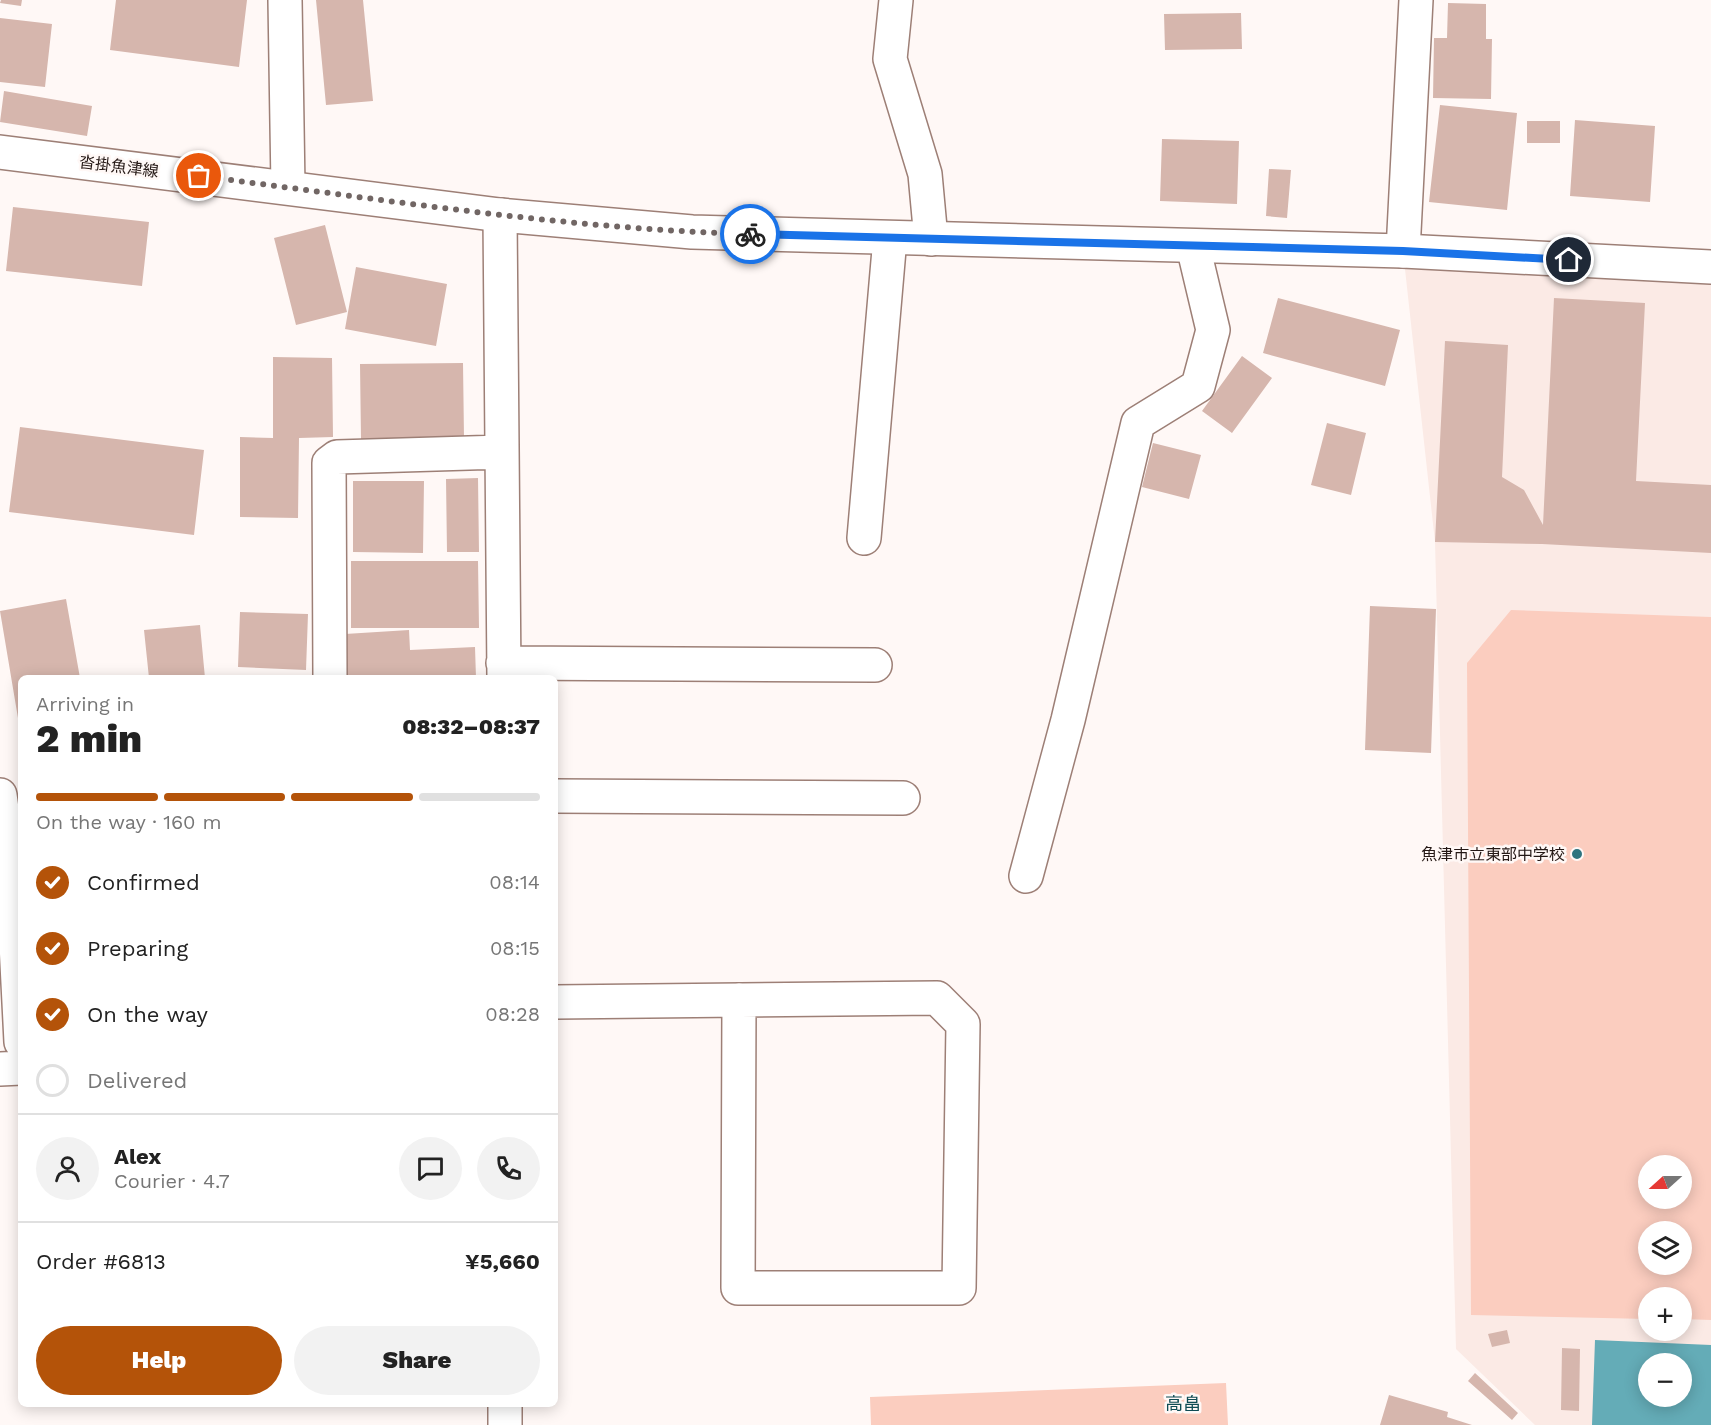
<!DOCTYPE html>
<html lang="en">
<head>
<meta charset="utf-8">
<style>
  :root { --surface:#fff; --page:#f2f2f2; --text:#222; --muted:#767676; --line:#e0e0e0; --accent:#b45309 }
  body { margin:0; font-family:"Work Sans","Noto Sans JP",sans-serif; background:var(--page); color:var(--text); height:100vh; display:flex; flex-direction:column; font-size:22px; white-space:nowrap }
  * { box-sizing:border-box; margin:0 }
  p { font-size:20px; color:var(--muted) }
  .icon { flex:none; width:33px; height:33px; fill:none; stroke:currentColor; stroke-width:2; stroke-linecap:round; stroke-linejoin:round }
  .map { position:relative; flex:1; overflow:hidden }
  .sheet { position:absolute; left:18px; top:675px; width:540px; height:732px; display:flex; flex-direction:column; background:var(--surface); border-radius:9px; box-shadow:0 3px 15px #0003 }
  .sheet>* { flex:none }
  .needle { width:39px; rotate:249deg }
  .fabs { position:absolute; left:1638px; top:1155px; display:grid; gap:12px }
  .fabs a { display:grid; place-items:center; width:54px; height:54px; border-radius:50%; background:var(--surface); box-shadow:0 3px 15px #0003; font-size:30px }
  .pin { position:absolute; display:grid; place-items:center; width:51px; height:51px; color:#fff; margin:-26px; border:3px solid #fff; border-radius:50%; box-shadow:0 2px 6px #0007 }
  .courier { position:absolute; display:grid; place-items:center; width:60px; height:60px; margin:-30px; border:4px solid #1a73e8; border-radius:50%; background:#fff; color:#222; box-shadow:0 2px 8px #0007 }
  .summary em { font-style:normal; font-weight:800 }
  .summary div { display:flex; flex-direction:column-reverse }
  .summary { display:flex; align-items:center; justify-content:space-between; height:102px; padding:0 18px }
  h1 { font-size:39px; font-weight:800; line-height:45px }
  .bar { display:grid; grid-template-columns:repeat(4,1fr); gap:9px 6px; align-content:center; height:72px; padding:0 18px }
  .bar i { height:8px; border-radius:4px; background:var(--line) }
  .bar .current { background:var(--accent) }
  .bar p { grid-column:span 4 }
  .line { display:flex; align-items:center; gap:15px; padding:0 18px; border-top:2px solid var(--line) }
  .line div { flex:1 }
  .round { display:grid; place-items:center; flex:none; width:63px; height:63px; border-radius:32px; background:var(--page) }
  ol { padding:0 18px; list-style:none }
  li { display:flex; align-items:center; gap:18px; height:66px }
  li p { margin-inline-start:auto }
  li .icon { padding:6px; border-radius:50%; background:var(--accent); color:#fff; stroke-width:4 }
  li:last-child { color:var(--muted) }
  li i { width:33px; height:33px; border:3px solid var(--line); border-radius:50% }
  .button { display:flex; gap:12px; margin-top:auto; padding:12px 18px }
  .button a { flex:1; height:69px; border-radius:36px; background:var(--accent); color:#fff; font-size:24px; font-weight:800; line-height:69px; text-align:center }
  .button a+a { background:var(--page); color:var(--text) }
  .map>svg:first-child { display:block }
</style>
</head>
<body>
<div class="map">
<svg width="1711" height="1425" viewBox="0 0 1711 1425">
  <rect width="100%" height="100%" fill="#fff8f6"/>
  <path fill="#fbeae5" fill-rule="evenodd" d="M1403,251L1711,265V1425H1535L1456,1349L1435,542ZM1648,1166H1682V1198H1648ZM1648,1232H1682V1264H1648ZM1648,1298H1682V1330H1648ZM1648,1364H1682V1396H1648Z"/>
  <path fill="#fbcdbf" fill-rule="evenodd" d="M1511,610L1711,617V1320L1682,1319V1298H1648V1319L1471,1315L1467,663ZM1648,1166H1682V1198H1648ZM1648,1232H1682V1264H1648Z
    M1226,1383L1228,1425H871L870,1397Z"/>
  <path fill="#64acb7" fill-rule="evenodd" d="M1595,1340L1711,1345V1425H1592ZM1648,1364H1682V1396H1648Z"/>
  <path fill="#d6b6ad" d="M1,0H22L21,6L0,3Z
    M116,0H247L239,67L110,50Z
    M316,0H363L373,101L326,105Z
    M1448,3L1486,4V39H1492L1491,99L1433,98L1434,38H1447Z
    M1241,13L1242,49L1165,50L1164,14Z
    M0,18L52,24L45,87L0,82Z
    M4,91L92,106L87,136L0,122Z
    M1440,105L1517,113L1507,210L1429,202Z
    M1575,120L1655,126L1650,202L1570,196Z
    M1527,121H1560V143H1527Z
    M1162,139L1239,141L1237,204L1160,201Z
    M1269,169L1291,170L1287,218L1266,216Z
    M13,207L149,222L142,286L6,271Z
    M325,225L347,312L296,325L274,238Z
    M356,267L447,284L436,346L345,329Z
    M1278,298L1400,330L1385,386L1263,353Z
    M1554,298L1645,303L1636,481L1711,485V553L1542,544L1435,542L1445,341L1508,345L1502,477L1524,490L1543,525Z
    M1242,356L1272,378L1232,433L1202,411Z
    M273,357L332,358L333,437L299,438L298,518L240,517V437L273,438Z
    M463,363L464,438L361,439L360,364Z
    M1327,423L1366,433L1351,495L1311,485Z
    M20,427L204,450L194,535L9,512Z
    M1153,443L1201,455L1189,499L1142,487Z
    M478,478L479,552H447L446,479Z
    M353,481H424L423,553L353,552Z
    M351,561H478L479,628H351Z
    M66,599L80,678H21L20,730L0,611Z
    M1370,606L1436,609L1431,753L1365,750Z
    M240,612L308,614L306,670L238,667Z
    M200,625L205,678H149L144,630Z
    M409,630L410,650L475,647L476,678H348L345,634Z
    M1507,1330L1510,1343L1492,1347L1488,1334Z
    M1562,1348L1580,1349L1579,1411L1561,1410Z
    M1475,1373L1518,1413L1512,1420L1468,1381Z
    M1389,1395L1448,1412L1447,1417L1472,1425H1380Z"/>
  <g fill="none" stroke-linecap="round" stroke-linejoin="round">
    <g stroke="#9d7f76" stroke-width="36">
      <path id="street" d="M285,0L288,187
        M896,0L890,59L925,174L931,239
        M500,215L504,678
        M1403,251L1416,0
        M864,538L890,238
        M503,663L875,665
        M330,678L329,463L337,457L502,452
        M0,795L13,885L21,1042
        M555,796L903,798
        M1026,876L1068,720L1138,423L1198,386L1213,330L1193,246
        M555,1002L937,998L963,1024L959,1288H738L739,1000
        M0,1069L21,1068
        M505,1425V1404"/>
    </g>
    <g stroke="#9d7f76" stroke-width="36">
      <path id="secondary" d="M0,152L500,215L692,232L1403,251L1711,267"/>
    </g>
    <use href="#street" stroke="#fff" stroke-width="33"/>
    <use href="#secondary" stroke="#fff" stroke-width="33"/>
  </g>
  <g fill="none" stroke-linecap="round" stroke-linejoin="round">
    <path stroke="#716664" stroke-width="6" stroke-dasharray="0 10.8" d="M199,176C382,199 566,229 750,234"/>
    <path stroke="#1a73e8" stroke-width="8" d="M750,234L1403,251L1569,260"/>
  </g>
  <circle fill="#2d747f" stroke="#fff8f6" stroke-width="2" cx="1577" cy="854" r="6"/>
  <g text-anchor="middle" stroke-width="5" stroke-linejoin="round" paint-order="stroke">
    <g font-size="16" fill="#241815" stroke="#fff8f6">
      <text transform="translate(119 166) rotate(7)" y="6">沓掛魚津線</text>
    </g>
    <g font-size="16" fill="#241815" stroke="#fff8f6" text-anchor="end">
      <text x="1565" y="860">魚津市立東部中学校</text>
    </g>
    <g font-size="18" fill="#0f4c54" stroke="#fff8f6">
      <text x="1183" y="1410">高畠</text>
    </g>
  </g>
</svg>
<div class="fabs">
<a><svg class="needle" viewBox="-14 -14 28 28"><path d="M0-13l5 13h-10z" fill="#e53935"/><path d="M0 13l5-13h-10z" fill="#767676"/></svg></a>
<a><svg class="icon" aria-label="layers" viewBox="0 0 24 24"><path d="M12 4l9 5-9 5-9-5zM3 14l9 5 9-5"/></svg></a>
<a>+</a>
<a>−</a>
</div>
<div class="pin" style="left:199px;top:176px;background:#ea580c"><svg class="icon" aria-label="bag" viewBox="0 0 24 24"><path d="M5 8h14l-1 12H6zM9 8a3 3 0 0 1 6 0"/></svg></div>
<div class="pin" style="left:1569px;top:260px;background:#1f2937"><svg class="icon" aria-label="home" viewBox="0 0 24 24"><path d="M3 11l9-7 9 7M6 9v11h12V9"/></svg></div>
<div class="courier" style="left:750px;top:234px"><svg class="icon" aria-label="bike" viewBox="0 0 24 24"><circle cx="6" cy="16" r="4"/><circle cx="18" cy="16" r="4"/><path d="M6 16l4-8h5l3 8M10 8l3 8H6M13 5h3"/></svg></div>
<section class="sheet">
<div class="summary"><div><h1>2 min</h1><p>Arriving in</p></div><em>08:32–08:37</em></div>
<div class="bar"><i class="current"></i><i class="current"></i><i class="current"></i><i></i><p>On the way · 160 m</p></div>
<ol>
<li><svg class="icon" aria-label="check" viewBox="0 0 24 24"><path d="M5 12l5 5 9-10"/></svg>Confirmed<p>08:14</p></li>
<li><svg class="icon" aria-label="check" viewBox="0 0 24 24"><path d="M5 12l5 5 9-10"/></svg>Preparing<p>08:15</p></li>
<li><svg class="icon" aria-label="check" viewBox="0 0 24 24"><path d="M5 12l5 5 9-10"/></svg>On the way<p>08:28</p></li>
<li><i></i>Delivered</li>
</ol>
<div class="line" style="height:108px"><a class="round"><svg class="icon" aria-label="person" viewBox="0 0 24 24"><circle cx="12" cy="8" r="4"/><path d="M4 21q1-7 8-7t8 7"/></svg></a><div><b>Alex</b><p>Courier · 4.7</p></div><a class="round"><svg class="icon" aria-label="chat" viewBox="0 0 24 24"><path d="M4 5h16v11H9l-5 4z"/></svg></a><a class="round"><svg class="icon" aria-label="phone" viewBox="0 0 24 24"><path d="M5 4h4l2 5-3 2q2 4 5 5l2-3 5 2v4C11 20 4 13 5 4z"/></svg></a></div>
<div class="line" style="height:78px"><div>Order #6813</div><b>¥5,660</b></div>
<div class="button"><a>Help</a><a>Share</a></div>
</section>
</div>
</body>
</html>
